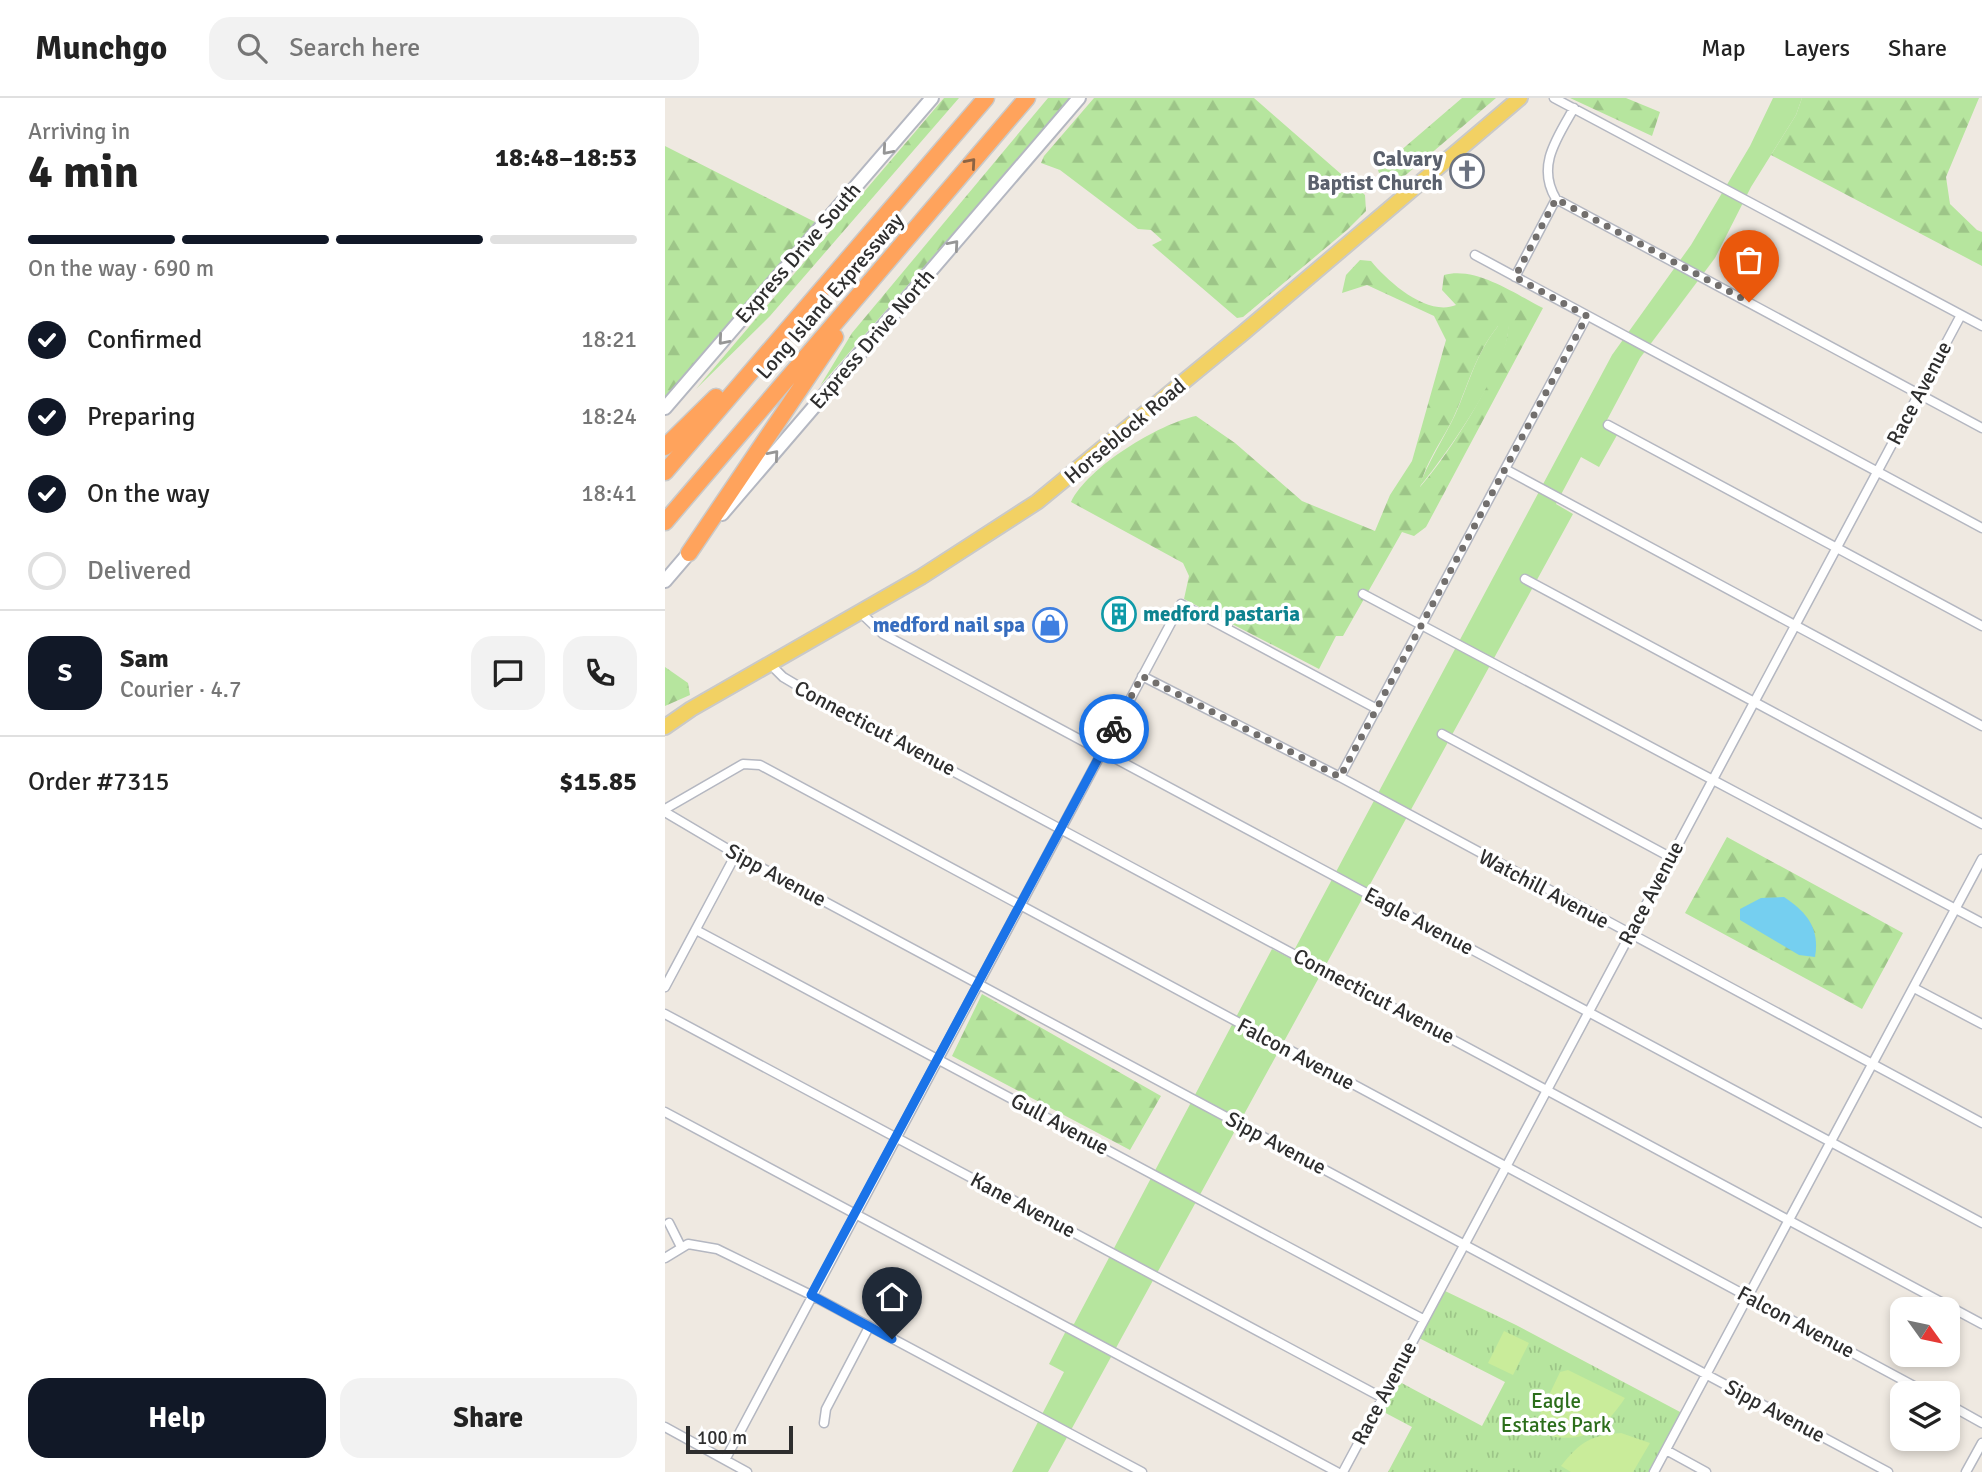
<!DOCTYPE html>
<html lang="en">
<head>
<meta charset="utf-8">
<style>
  :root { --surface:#fff; --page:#f2f2f2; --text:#222; --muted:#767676; --line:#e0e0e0; --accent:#111827 }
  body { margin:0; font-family:Signika,sans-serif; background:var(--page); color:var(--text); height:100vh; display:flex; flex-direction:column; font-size:26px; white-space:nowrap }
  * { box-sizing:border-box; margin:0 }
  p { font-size:23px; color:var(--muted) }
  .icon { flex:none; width:38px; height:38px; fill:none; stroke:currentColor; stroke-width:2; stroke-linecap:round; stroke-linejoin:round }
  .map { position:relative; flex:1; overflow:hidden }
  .details { display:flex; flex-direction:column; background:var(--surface); width:665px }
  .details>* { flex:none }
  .needle { width:46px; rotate:123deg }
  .controls { position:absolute; left:1225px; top:1199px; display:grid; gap:14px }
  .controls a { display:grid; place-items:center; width:70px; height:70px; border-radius:14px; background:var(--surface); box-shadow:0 4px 10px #0003; font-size:35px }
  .scale { position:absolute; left:21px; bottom:18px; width:107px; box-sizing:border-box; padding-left:7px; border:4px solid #2e2e2e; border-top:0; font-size:19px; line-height:24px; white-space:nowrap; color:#2e2e2e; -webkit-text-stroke:5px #fff; paint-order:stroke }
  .pin { position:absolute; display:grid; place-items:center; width:60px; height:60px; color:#fff; margin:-72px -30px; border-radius:50% 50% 50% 0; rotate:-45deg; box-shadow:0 0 7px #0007 }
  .pin .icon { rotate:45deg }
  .courier { position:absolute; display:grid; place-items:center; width:70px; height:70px; margin:-35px; border:5px solid #1a73e8; border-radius:50%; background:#fff; color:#222; box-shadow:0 2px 9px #0007 }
  .summary em { font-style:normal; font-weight:800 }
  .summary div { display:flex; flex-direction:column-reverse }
  .summary { display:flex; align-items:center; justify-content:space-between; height:119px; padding:0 28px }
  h1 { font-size:46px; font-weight:800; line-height:52px }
  .bar { display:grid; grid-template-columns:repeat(4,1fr); gap:10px 7px; align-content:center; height:84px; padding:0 28px }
  .bar i { height:9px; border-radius:5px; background:var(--line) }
  .bar .selected { background:var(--accent) }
  .bar p { grid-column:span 4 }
  .line { display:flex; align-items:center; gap:18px; padding:0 28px; border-top:2px solid var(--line) }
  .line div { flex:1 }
  .round { display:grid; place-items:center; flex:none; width:74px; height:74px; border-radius:21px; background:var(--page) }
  ol { padding:0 28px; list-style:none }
  li { display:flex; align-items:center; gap:21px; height:77px }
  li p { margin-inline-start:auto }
  li .icon { padding:7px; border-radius:50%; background:var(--accent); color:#fff; stroke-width:4 }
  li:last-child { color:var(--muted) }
  li i { width:38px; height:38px; border:4px solid var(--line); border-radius:50% }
  .cta { display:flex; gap:14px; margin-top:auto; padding:14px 28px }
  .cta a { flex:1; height:80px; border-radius:21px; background:var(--accent); color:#fff; font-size:28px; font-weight:800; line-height:80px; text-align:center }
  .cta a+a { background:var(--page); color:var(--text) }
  header { display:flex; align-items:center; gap:42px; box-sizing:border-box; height:98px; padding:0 35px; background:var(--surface); border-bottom:2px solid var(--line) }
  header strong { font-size:33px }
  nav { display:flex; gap:38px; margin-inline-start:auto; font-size:24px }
  .search { width:490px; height:63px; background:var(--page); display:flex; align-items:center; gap:18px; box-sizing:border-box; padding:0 24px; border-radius:21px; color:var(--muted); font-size:26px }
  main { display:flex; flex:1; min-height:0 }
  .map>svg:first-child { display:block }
</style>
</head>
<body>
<header>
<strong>Munchgo</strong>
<div class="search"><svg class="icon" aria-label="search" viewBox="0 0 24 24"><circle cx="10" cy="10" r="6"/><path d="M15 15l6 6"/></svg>Search here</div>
<nav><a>Map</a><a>Layers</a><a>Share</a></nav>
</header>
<main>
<section class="details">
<div class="summary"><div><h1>4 min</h1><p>Arriving in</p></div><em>18:48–18:53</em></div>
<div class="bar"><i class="selected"></i><i class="selected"></i><i class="selected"></i><i></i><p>On the way · 690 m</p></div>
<ol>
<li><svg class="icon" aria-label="check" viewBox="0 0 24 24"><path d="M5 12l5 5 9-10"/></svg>Confirmed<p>18:21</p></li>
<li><svg class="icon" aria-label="check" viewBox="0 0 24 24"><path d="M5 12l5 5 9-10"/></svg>Preparing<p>18:24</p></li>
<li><svg class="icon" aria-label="check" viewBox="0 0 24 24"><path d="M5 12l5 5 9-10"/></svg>On the way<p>18:41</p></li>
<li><i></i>Delivered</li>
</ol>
<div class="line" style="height:126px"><b class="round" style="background:var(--accent);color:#fff">S</b><div><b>Sam</b><p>Courier · 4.7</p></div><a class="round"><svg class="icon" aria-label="chat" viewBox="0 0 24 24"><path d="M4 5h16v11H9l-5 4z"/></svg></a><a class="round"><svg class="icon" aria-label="phone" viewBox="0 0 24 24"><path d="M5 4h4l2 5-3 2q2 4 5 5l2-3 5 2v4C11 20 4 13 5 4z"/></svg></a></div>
<div class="line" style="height:91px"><div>Order #7315</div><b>$15.85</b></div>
<div class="cta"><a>Help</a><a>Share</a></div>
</section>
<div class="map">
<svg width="1317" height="1374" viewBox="0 0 1317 1374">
  <defs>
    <pattern id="forest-firs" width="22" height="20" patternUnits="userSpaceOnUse" patternTransform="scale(1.75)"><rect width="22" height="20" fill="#b6e59e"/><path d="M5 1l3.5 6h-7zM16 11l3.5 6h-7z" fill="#9dc588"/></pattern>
    <pattern id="park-tufts" width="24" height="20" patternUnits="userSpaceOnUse" patternTransform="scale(1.75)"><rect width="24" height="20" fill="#b6e59e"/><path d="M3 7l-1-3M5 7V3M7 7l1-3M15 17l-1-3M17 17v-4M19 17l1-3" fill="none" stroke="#9dc588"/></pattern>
  </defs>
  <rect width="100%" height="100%" fill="#efe9e1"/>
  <path fill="#b6e59e" d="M1108,0H1137L1131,17L1086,89L1050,160L975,260L942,322L956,330L934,369L916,359L891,406L908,416L383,1374H347L399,1274L384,1266L405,1225L409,1226L607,851L625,860L947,257L1026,147L1085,48Z
    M833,228H843C847,265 778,361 753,391C763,364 778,342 790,317C805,284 810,257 833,228Z"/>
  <path fill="url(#forest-firs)" fill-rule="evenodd" d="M279,0H294L105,218L31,291Z
    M383,0H406L155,288L187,235Z
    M429,0H589L700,97L701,113L682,132L578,219L572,220L487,147L497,142L486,132L473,131L395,72L376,65L379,58Z
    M797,0H831L729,87L716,81L713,72Z
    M905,0H961L995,14L987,38Z
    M1137,0H1314L1281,79L1285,106L1312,132L1317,134V168L1106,57L1131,17Z
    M0,48L152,125L0,309Z
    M695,162L706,163C723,184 763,219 791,207L777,192L779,177C811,168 850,196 878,210L761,429L749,438L737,434L678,538H671L654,571L519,501L524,478L518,465L406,404C423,369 493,326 531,318L570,345L637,403L710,433L725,397L747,363L781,242L769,218L702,187L677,195L681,177ZM833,228H843C846,261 779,364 755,389C761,362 779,341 790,316C805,283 810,257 833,228Z
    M0,569L23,585L25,597L0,608Z
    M1062,739L1238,835L1197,911L1020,815Z
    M317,896L496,998L465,1052L287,958Z"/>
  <path fill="url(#park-tufts)" d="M778,1192L851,1227L1017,1315L984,1374H723L747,1329L715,1312L731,1282L817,1328L840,1284L752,1239Z"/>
  <path fill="#c9ec9a" d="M839,1233L864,1245L848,1277L823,1265Z
    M903,1272L960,1300C934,1339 912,1348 867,1333L895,1274Z
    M956,1335L985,1345L968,1374H906L896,1368C915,1344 926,1337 956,1335Z"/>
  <path fill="#75cff0" d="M1119,799C1142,814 1155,831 1150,859L1134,857L1075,822V811L1096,800Z"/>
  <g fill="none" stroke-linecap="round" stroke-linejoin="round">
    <g stroke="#b4b7c1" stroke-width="11">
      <path id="minor" d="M889,0L1317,228
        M891,101L1317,330
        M810,157L1317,430
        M850,179L891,101C871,68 892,40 909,10
        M943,327L1317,528
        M840,371L1317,628
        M860,481L1317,726
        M698,496L1317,825
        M196,515L218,536L1317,1125
        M105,566L118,579L172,611L1317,1226
        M477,578L675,679L1317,1025
        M777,636L1005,759
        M675,679L922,218
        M0,711L78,666L95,667L1262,1295
        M0,714L71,756L1223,1374
        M31,832L758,1221
        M0,889L71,756
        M1249,890L1317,926
        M0,916L716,1299
        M0,1014L672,1374
        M4,1125L16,1149
        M0,1160L23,1146L52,1151L146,1197L477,1374
        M1283,1306L1317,1325
        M159,1325L161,1311L204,1229
        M0,1329L82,1374
        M1001,1352L1041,1374
        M60,1362L516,506L712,611
        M678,1374L1296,217
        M989,1374L1317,761
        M1301,1374L1317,1345"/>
    </g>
    <g stroke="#b4b7c1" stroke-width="16">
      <path id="secondary" d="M0,310L267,0
        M57,416L414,0
        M0,483L30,448"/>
    </g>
    <g stroke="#c9c9c9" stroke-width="18">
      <path id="primary" d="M0,629L26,611L256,479L372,404L578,235L855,0"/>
    </g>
    <g stroke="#c9c9c9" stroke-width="19">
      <path id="motorway" d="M0,349L51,299
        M0,374L321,0
        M0,424L362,0
        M24,455L170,239"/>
    </g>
    <use href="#minor" stroke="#fff" stroke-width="8"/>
    <use href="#secondary" stroke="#fff" stroke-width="12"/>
    <use href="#primary" stroke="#f2d163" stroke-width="14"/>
    <use href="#motorway" stroke="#ffa35c" stroke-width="16"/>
  </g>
  <defs><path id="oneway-chevron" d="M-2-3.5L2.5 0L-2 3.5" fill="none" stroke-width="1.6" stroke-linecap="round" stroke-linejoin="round" transform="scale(1.75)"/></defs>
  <g stroke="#969696">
    <use href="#oneway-chevron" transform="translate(222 52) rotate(131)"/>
    <use href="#oneway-chevron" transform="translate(289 147) rotate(-49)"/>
    <use href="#oneway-chevron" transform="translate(58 242) rotate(131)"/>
    <use href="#oneway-chevron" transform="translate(109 357) rotate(-49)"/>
  </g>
  <use stroke="#8c6343" href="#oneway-chevron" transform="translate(306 65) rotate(-49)"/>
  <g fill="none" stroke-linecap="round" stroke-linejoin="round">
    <path stroke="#726f6d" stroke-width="7" stroke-dasharray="0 12.6" d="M449,631L477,578L675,679L922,218L850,179L891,101L1084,204"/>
    <path stroke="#1a73e8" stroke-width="9" d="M227,1241L146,1197L449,631"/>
  </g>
  <defs>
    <g id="church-ring" transform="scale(1.75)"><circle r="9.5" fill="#fff" stroke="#6b7280" stroke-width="1.5"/><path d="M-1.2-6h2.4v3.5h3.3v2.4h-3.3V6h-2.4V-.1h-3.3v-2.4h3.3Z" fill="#6b7280"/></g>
    <g id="building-ring" transform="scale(1.75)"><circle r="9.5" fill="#fff" stroke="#0f9aa8" stroke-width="1.5"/><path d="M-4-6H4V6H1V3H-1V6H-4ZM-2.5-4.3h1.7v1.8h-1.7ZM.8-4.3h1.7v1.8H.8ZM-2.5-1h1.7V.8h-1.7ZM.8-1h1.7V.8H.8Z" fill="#0f9aa8"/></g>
    <g id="shop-ring" transform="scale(1.75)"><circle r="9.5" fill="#fff" stroke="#3f7fe0" stroke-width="1.5"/><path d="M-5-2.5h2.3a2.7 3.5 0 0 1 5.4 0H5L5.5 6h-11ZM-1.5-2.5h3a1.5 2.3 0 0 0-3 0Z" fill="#3f7fe0"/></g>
  </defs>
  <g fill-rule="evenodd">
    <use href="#church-ring" x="802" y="73"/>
    <use href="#building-ring" x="454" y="516"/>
    <use href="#shop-ring" x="385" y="527"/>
  </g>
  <g text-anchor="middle" stroke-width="7" stroke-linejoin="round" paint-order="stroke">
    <g font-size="21" font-weight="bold" fill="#5b616d" stroke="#fff" text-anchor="end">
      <text x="778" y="68">Calvary<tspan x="778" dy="24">Baptist Church</tspan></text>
    </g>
    <g font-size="21" fill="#2e2e2e" stroke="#fff">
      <text transform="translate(133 155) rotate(-49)" y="7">Express Drive South</text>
      <text transform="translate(165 198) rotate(-49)" y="7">Long Island Expressway</text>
      <text transform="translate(207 241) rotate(-49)" y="7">Express Drive North</text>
      <text transform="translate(1254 295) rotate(-62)" y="7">Race Avenue</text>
      <text transform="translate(460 333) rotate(-40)" y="7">Horseblock Road</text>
      <text transform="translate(210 630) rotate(28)" y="7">Connecticut Avenue</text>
      <text transform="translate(111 777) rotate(28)" y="7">Sipp Avenue</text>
      <text transform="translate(879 791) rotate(28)" y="7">Watchill Avenue</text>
      <text transform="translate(986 795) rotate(-62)" y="7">Race Avenue</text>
      <text transform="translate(754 823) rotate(28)" y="7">Eagle Avenue</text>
      <text transform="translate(709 898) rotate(28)" y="7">Connecticut Avenue</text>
      <text transform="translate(631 956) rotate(28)" y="7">Falcon Avenue</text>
      <text transform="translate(395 1026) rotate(28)" y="7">Gull Avenue</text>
      <text transform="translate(611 1045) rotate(28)" y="7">Sipp Avenue</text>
      <text transform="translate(358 1107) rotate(28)" y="7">Kane Avenue</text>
      <text transform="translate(1131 1224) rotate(28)" y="7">Falcon Avenue</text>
      <text transform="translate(719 1295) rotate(-62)" y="7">Race Avenue</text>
      <text transform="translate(1110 1313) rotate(28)" y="7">Sipp Avenue</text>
    </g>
    <g font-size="21" font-weight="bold" fill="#0d838f" stroke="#fff" text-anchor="start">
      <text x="478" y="523">medford pastaria</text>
    </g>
    <g font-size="21" font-weight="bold" fill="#366cbe" stroke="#fff" text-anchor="end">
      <text x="360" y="534">medford nail spa</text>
    </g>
    <g font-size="21" fill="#2c6e1b" stroke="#fff">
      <text x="891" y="1310">Eagle<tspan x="891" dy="24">Estates Park</tspan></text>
    </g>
  </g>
</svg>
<div class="controls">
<a><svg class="needle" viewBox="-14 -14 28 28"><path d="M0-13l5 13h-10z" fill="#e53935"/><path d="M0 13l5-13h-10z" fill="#767676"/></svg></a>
<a><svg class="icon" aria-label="layers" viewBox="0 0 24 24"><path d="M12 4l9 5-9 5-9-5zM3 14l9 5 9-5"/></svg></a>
</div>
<div class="scale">100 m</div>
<div class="pin" style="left:1084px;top:204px;background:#ea580c"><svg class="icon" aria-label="bag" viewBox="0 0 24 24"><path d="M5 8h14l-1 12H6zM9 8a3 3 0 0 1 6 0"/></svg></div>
<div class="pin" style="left:227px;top:1241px;background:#1f2937"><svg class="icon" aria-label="home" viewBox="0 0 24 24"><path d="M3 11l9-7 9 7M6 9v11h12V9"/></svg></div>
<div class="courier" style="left:449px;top:631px"><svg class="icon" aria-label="bike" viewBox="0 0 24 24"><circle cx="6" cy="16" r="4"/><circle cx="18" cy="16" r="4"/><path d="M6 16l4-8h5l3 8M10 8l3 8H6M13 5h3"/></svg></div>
</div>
</main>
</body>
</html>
